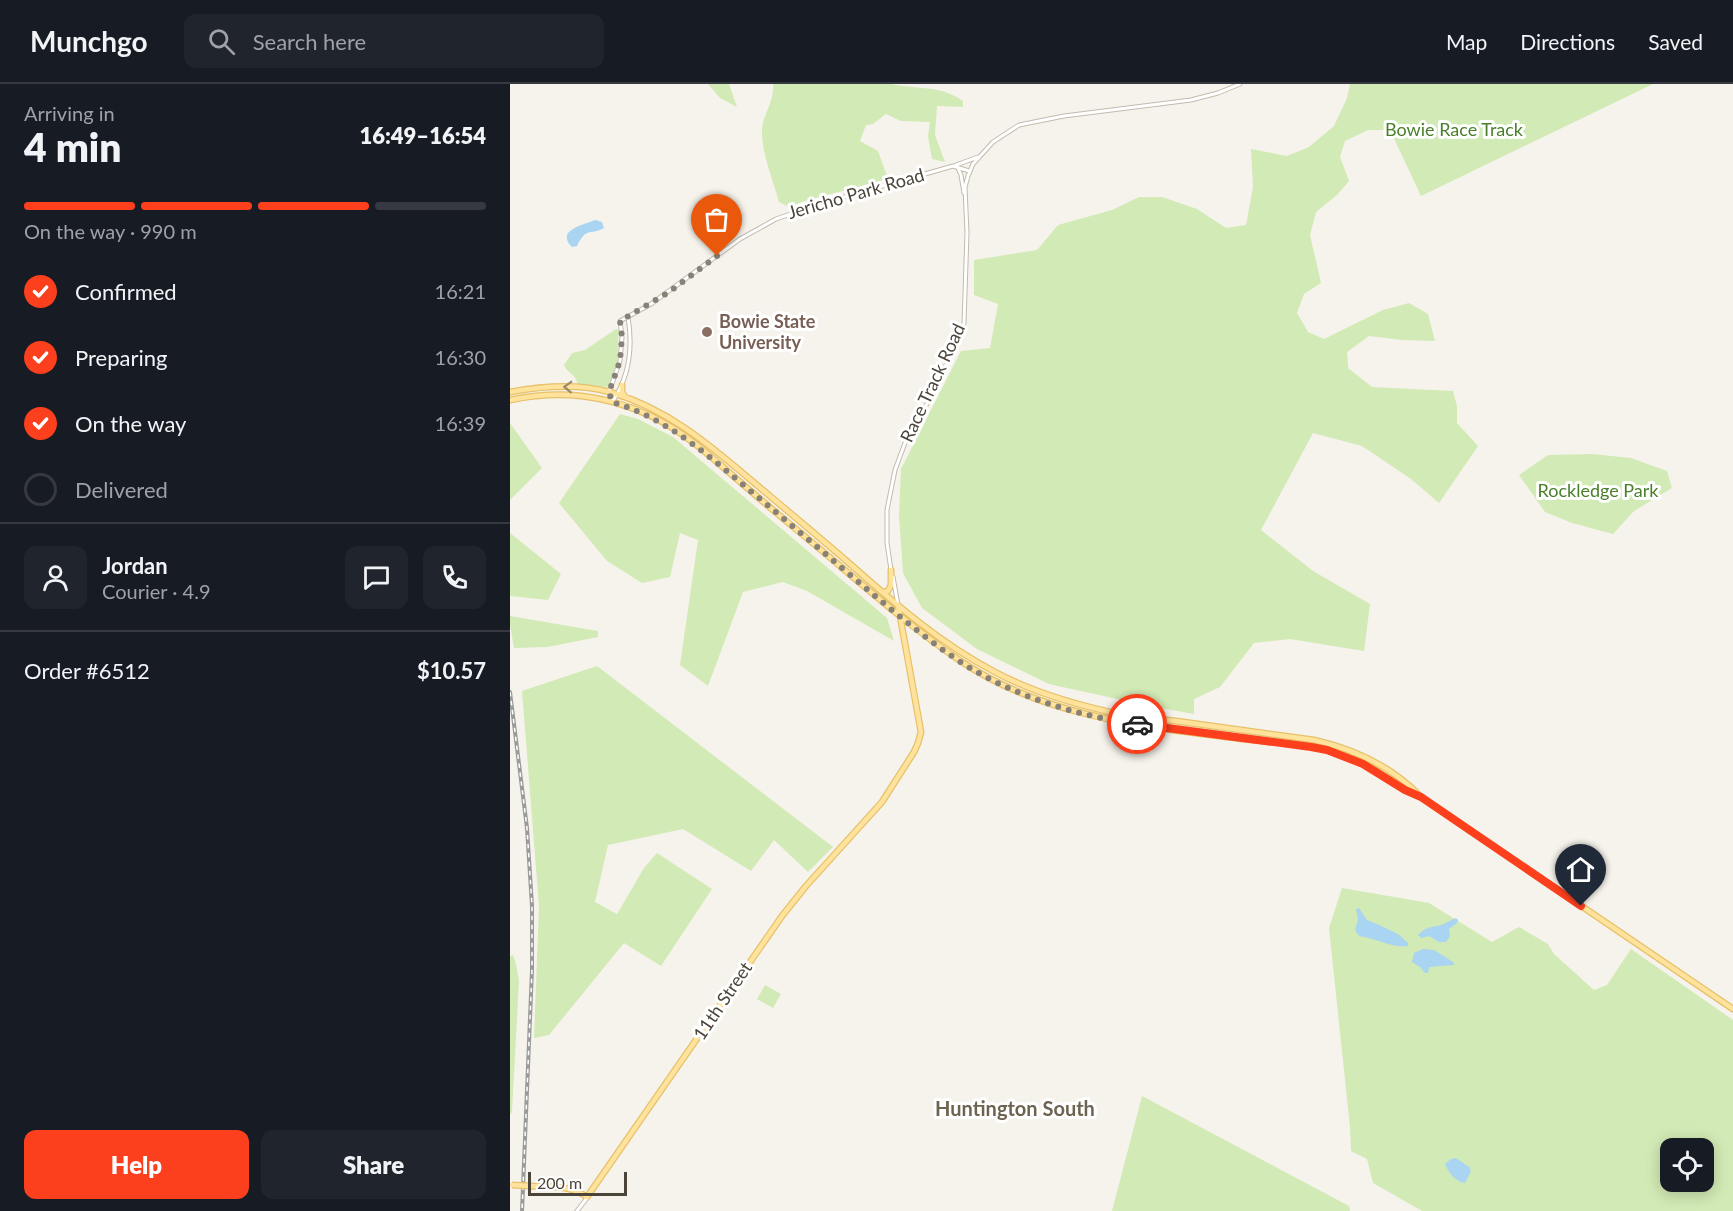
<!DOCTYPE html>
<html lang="en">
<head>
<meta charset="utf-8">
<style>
  :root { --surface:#171b24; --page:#20242c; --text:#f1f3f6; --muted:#9ea1a6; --line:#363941; --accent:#fc3f1d }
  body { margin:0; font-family:Lato,sans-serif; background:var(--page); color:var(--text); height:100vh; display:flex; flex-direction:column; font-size:22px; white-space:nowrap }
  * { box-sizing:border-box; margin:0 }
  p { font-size:20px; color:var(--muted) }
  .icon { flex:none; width:33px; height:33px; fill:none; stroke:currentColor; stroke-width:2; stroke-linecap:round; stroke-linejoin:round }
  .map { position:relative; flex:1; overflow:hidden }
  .drawer { display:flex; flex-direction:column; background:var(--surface); width:510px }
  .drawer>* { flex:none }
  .fabs { position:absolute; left:1150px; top:1054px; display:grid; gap:12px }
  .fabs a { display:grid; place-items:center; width:54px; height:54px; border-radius:12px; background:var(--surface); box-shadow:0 3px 15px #0003; font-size:30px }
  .scale { position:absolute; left:18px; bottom:15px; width:99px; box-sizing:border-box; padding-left:6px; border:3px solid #4b4439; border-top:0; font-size:16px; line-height:21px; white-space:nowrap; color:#4b4439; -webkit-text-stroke:4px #fff; paint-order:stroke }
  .pin { position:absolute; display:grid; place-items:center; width:51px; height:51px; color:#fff; margin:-62px -26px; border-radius:50% 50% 50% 0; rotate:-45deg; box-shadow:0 0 6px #0007 }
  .pin .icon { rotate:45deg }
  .courier { position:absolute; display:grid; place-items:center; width:60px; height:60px; margin:-30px; border:4px solid #fc3f1d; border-radius:50%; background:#fff; color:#222; box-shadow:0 2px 8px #0007 }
  .head em { font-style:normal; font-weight:800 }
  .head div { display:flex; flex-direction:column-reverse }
  .head { display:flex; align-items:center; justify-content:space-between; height:102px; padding:0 24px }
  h1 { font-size:39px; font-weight:800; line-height:45px }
  .bar { display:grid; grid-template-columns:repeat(4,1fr); gap:9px 6px; align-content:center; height:72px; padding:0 24px }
  .bar i { height:8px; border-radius:4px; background:var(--line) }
  .bar .active { background:var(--accent) }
  .bar p { grid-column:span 4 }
  .line { display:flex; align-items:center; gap:15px; padding:0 24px; border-top:2px solid var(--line) }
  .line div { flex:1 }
  .round { display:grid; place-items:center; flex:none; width:63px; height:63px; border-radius:12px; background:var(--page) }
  ol { padding:0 24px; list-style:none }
  li { display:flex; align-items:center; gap:18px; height:66px }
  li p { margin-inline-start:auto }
  li .icon { padding:6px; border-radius:50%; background:var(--accent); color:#fff; stroke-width:4 }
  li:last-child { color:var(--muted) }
  li i { width:33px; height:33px; border:3px solid var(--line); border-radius:50% }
  .primary-button { display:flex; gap:12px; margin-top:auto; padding:12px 24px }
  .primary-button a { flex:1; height:69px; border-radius:12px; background:var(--accent); color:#fff; font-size:24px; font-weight:800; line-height:69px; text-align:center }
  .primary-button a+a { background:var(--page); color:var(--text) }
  header { display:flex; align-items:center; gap:36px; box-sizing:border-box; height:84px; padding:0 30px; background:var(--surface); border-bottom:2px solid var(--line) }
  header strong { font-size:28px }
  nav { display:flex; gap:33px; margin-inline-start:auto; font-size:21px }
  .search { width:420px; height:54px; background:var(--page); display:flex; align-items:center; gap:15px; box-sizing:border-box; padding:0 21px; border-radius:12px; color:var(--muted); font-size:22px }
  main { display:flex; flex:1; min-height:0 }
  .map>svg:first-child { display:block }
</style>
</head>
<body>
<header>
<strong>Munchgo</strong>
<div class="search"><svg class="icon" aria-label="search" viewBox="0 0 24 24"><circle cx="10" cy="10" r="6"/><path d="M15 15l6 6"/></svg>Search here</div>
<nav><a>Map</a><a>Directions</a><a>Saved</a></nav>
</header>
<main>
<section class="drawer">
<div class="head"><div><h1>4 min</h1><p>Arriving in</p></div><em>16:49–16:54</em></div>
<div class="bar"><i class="active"></i><i class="active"></i><i class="active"></i><i></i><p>On the way · 990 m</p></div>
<ol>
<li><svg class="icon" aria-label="check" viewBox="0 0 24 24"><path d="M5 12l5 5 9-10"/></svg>Confirmed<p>16:21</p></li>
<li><svg class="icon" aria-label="check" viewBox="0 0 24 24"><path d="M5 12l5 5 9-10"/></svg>Preparing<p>16:30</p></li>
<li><svg class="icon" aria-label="check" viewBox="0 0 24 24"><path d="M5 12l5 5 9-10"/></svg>On the way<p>16:39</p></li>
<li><i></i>Delivered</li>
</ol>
<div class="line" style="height:108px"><a class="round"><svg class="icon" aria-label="person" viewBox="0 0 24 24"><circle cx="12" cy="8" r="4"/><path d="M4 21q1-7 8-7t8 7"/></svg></a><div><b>Jordan</b><p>Courier · 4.9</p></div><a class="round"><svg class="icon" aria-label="chat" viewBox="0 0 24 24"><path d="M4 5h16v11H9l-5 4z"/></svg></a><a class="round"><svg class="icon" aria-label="phone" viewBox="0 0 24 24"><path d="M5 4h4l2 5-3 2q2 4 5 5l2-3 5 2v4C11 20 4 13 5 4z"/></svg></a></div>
<div class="line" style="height:78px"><div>Order #6512</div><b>$10.57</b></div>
<div class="primary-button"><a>Help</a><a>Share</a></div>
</section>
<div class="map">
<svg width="1223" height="1127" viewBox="0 0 1223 1127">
  <rect width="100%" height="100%" fill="#f6f3ec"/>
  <path fill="#d2eab5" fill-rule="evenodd" d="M198,0H219L227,23L210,14Z
    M263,0H381C407,6 429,0 453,17V23L427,22L425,51L435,78L422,75L418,52L420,38L391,37L376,30L363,40L356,41L350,57L368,67L378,95L294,117L279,123L269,118C263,95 251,69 252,45C253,30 265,16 263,0Z
    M840,0H1143L911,112L880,46H858L835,57L830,73L839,97L827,111L806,128L800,151L811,199L794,210L787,229L798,248L814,255L873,226L899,219L918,230L925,257L892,256L859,252L837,268L838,284L862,303L943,307L947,322V339L968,362L929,419L901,395L852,362L803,349L751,446L803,487L860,520L854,567L780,555L744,559L710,603L684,615V630L639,622L539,600L467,565L412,524L393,489L389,431L391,385L451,267L480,264L488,220L464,211V176L527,166L548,141L602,126L629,113H652L687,125L716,144L736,141L743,103L741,65L777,72L799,63L824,42L837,14Z
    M106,245L109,246L107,279L98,303L68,300C64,288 58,290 54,281L62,269L75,266Z
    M110,330L128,335L163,353L377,534L384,557L297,507L273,498L233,508L198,602L170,581L188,456L170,449L160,493L132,499L97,477L49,419Z
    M0,339L32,384L0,416Z
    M1082,370L1121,374L1157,387L1162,404L1124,427L1103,450L1062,439L1035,428L1009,391L1038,371Z
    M0,449L51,490L38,516L0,512Z
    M0,532L88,547V553L37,563L4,564L0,541Z
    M87,582L323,763L298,788L264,756L241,787L173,745L98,761L85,818L107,830L134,784L147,769L202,805L151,882L114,859L39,951L24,954L29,822L12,607Z
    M832,804L919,819L982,858L1009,843L1038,860L1044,870L1084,906L1097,901L1121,865L1223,936V1127H912L863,1099L857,1075L841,1067L840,1043L819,844ZM1161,1065H1194V1098H1161Z
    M3,871L6,880L9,897L2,1028L0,1031V872Z
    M255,901L271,910L263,924L247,915Z
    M632,1012L839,1122L840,1127H602Z"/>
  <path fill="#a9d4f2" d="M85,136L92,138L94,144C79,152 77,142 67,162L62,163C45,146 74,141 85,136Z
    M849,824L857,836L867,840L888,850L898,859V862C881,864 865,854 849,852L845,846L848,835L846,825Z
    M946,834L948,836L947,839L939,845L940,852L936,858H929L919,852L911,854L908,851C917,842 920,844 931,841C937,839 941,836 946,834Z
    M913,865L924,866L943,878L944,881L919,883L918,889H915L910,883L902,878L904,869Z
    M946,1074L959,1083L961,1087L955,1099C946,1098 938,1088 935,1080L941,1075Z"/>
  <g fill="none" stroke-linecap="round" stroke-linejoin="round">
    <g stroke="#c2bbae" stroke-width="5">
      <path id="minor" d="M446,81L468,73
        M448,84L451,91L454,109
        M103,317C120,291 123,263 118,233
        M102,318L99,308L110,277L112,253L110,237L141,220L230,155L266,135L313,119L443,82L459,87
        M381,486L377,459V426L385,386L395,359L410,334L449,254L454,239L457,149L455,103L458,92L463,80L483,58L509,41L554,32L681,16L708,9L730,0
        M383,493L388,521
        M67,1127L77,1114"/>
    </g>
    <g stroke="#e6c16a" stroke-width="7">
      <path id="major" d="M112,301V308L115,313
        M0,308C32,302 67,299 100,308C159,325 202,363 248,402C279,428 309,453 339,479C384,519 431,560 485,588C524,609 570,622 614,631C634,634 654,635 673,638C717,644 761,650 804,656C843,665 881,682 909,711
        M0,316C50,306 94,310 141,332C179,350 211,382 243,409C272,434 302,458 330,482C370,516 409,549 452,578C535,633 636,643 733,655C758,658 784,659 809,664C824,668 840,673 853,679C873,690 890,704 911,713L1223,925
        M374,508L378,507L381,501V486
        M20,1102C40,1103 60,1101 77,1113L272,832L296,802L372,718L404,668L408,659L411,648L388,521"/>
    </g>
    <use href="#minor" stroke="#fff" stroke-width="3"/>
    <use href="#major" stroke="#ffe39c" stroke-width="4.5"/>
    <g stroke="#9a9a9a" stroke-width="4">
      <path id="rail" d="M0,608L17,744L22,822V886L12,1127"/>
    </g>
    <use href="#rail" stroke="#fff" stroke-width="1.5" stroke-dasharray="4.5" stroke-linecap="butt"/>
    <g stroke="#e6c16a" stroke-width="7" stroke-linecap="butt">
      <path id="major-bridge" d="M2,1101L20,1102"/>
    </g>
    <use href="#major-bridge" stroke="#ffe39c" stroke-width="4.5"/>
  </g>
  <defs><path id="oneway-chevron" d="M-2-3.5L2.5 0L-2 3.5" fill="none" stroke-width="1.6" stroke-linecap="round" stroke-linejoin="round" transform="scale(1.5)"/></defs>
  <use stroke="#9c8c66" href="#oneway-chevron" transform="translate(58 303) rotate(-178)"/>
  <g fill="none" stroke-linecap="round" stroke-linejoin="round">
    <path stroke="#878178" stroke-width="6" stroke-dasharray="0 10.8" d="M207,172L159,208L110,237L112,253L110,277L99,308L102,318C160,335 203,376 249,414C291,449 334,486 377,522C408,547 440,574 476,593C523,618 575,633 627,640"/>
    <path stroke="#fc3f1d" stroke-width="8" d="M627,640L801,663L817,666L853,680L895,706L911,713L1071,822"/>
  </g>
  <circle fill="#8d6e63" stroke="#fff" stroke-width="2" cx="197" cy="248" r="6"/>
  <g text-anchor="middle" stroke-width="6" stroke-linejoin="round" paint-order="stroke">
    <g font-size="18" fill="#4a7f2a" stroke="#fff">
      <text x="944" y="52">Bowie Race Track</text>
      <text x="1088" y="413">Rockledge Park</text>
    </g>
    <g font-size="18" fill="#4b4439" stroke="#fff">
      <text transform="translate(346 110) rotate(-16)" y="6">Jericho Park Road</text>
      <text transform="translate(423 299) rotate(-65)" y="6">Race Track Road</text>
      <text transform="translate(213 917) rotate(-56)" y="6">11th Street</text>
    </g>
    <g font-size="18" font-weight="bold" fill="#785e54" stroke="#fff" text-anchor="start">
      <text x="209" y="244">Bowie State<tspan x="209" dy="21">University</tspan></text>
    </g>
    <g font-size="20" font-weight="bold" fill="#6e6250" stroke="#fff">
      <text x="505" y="1032">Huntington South</text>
    </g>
  </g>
</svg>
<div class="fabs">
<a><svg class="icon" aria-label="locate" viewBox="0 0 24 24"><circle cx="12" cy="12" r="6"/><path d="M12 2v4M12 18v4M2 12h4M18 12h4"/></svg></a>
</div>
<div class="scale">200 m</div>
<div class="pin" style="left:207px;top:172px;background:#ea580c"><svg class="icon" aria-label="bag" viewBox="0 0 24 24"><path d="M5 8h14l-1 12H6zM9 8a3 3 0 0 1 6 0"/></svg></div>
<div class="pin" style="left:1071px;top:822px;background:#1f2937"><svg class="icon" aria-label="home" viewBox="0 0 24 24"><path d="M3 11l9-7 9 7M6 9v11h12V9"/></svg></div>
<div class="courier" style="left:627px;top:640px"><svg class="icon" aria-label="car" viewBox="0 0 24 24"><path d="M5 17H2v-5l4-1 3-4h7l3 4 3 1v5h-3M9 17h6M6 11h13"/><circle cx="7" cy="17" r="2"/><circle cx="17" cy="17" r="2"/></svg></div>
</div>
</main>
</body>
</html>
